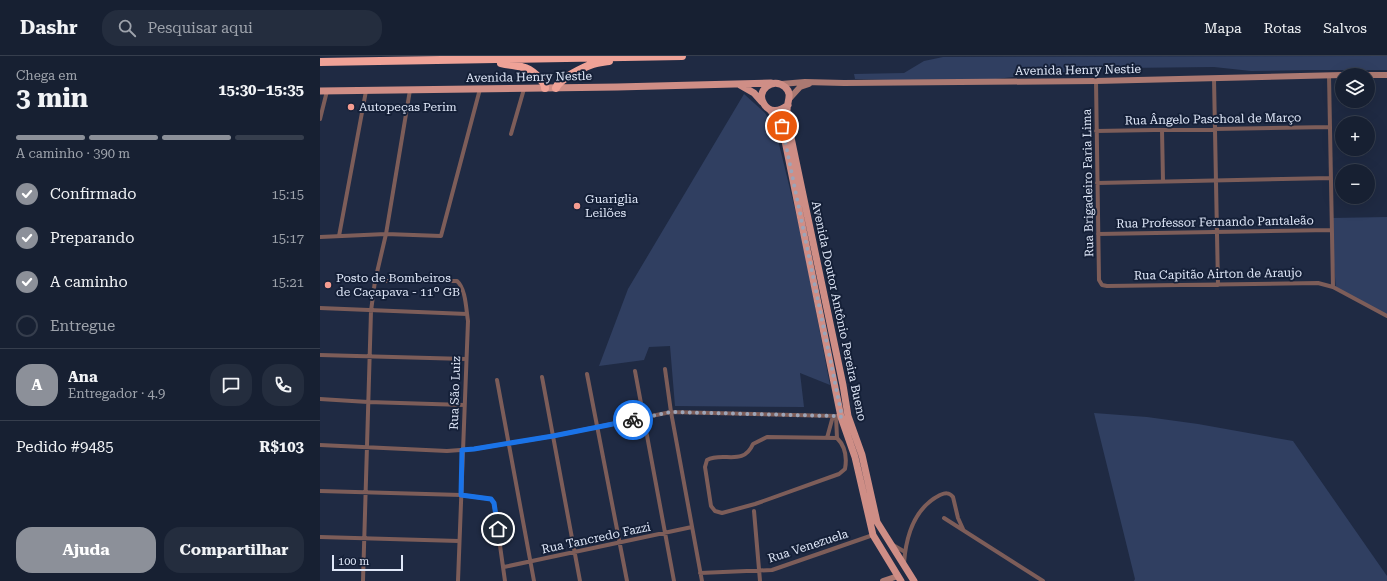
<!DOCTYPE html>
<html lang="pt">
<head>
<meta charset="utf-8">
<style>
  :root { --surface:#172032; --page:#242d3e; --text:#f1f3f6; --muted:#9ea3ac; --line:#363e4d; --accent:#8c9099 }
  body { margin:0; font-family:"Roboto Serif",serif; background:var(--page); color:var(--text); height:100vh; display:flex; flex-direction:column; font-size:15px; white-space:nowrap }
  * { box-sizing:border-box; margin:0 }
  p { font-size:13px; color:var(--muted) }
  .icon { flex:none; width:22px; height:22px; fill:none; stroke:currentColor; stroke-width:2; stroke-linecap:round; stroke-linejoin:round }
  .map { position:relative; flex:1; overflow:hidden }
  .drawer { display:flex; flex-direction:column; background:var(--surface); width:320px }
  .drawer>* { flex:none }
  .fabs { position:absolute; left:1015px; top:12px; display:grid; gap:8px }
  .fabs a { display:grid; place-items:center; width:40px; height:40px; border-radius:50%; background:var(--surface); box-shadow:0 4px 16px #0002,0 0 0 1px var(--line); font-size:20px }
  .scale { position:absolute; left:12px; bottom:10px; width:71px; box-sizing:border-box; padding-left:4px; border:2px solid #dfe7f8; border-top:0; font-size:11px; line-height:14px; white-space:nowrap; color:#dfe7f8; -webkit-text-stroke:3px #152038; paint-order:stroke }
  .pin { position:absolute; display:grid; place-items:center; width:34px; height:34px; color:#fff; margin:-17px; border:2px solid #fff; border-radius:50%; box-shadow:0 1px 4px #0007 }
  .courier { position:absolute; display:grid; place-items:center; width:40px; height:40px; margin:-20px; border:3px solid #1a73e8; border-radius:50%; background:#fff; color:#222; box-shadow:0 1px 5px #0007 }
  .headline em { font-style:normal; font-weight:700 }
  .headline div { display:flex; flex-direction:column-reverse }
  .headline { display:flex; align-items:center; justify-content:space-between; height:68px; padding:0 16px }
  h1 { font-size:26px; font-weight:700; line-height:30px }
  .bar { display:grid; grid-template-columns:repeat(4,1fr); gap:6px 4px; align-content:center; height:48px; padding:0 16px }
  .bar i { height:5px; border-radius:3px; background:var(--line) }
  .bar .active { background:var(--accent) }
  .bar p { grid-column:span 4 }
  .line { display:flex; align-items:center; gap:10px; padding:0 16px; border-top:1px solid var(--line) }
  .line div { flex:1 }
  .round { display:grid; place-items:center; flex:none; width:42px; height:42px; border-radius:16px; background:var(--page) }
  ol { padding:0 16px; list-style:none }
  li { display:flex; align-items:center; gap:12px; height:44px }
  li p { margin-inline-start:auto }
  li .icon { padding:4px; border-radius:50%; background:var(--accent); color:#fff; stroke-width:4 }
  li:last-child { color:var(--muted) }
  li i { width:22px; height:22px; border:2px solid var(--line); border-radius:50% }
  .action { display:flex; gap:8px; margin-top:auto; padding:8px 16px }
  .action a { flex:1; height:46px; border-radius:16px; background:var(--accent); color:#fff; font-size:16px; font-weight:700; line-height:46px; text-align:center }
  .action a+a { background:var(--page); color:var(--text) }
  header { display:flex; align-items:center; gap:24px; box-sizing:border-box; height:56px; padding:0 20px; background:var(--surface); border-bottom:1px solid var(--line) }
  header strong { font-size:19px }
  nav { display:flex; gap:22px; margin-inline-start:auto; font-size:14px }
  .search { width:280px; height:36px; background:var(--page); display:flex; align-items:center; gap:10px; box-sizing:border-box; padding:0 14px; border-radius:16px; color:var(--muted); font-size:15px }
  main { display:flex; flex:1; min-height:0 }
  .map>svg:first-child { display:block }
</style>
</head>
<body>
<header>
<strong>Dashr</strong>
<div class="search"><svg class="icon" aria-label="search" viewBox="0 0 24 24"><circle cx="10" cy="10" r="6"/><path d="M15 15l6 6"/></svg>Pesquisar aqui</div>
<nav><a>Mapa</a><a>Rotas</a><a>Salvos</a></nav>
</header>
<main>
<section class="drawer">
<div class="headline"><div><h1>3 min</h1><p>Chega em</p></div><em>15:30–15:35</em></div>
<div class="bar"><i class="active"></i><i class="active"></i><i class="active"></i><i></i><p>A caminho · 390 m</p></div>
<ol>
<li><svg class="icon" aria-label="check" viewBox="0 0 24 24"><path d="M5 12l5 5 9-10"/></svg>Confirmado<p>15:15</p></li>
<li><svg class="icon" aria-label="check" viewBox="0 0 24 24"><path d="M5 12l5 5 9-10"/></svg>Preparando<p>15:17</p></li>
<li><svg class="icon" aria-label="check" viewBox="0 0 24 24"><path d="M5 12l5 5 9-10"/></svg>A caminho<p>15:21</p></li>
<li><i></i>Entregue</li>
</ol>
<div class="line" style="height:72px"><b class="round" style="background:var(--accent);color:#fff">A</b><div><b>Ana</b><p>Entregador · 4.9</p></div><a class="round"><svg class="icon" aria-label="chat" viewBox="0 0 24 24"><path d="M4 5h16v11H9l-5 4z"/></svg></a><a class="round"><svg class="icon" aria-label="phone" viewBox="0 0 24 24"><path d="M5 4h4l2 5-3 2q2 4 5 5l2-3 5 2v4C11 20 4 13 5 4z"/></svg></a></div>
<div class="line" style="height:52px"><div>Pedido #9485</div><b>R$103</b></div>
<div class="action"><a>Ajuda</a><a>Compartilhar</a></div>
</section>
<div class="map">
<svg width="1067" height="525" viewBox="0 0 1067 525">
  <rect width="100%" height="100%" fill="#1f2a43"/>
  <path fill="#303f61" d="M1067,0V14H989L931,15L894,11L802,12L721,18L650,26L535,23L534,18L584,17L604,5L623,1Z
    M424,38L445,57L456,76L482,182L510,329L480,317L484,351L355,350L350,290L329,291L324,304L279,310L308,233Z
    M1067,161V261L1016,233L1011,174L1012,162Z
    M774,357L827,361L878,368L973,385L1067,520V525H814L815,523Z"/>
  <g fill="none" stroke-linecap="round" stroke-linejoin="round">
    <path stroke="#7d5d59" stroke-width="4" d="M1009,19L1013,231
      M894,23L898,229
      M776,25L779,224L782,229L787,230L998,227L1013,231L1067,260
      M0,63L7,35
      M842,74L843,125
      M776,75L1010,71
      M191,78L204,33
      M777,127L1011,122
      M778,178L1011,174
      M19,180L46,35
      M0,181L66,178L121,180L160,33
      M55,225H137C146,233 146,253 148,265L138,525
      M0,252L147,258
      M0,299L146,303
      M345,313L351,356L382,525
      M315,315L354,525
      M267,318L307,525
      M222,321L260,525
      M177,324L214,525
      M0,343L48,346L144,349
      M516,360L517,382
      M447,381L517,382C525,390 527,402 525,413L519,418L435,448L402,457L395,455L391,450L385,411L387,404C403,395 423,411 433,388Z
      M507,382L513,360
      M0,389L127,395L154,393L233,380L351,356L516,360L522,361
      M0,435L141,439L171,443L174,447L185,525
      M434,455L440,525
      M624,462L723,525
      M0,481L139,485
      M573,489L585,496
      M584,507C586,480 594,452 620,439C625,437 629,436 633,441L638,462L643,473
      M184,511L372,471
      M380,517L452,514L553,479
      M43,525L51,255L55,225L66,178L90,34"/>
    <path stroke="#ab7972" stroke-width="6" d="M1048,19H1067
      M461,28L485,26L524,27L776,25L1022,19
      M470,42L480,31L489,28
      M563,525L578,520"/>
    <path stroke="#cf8e86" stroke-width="7" d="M420,29L434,37L442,46
      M0,35L297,31L451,27
      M468,49C460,55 450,58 444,48C435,35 453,20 465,31C473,38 467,45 467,54C467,60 469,66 469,72L523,329L528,360L542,399L557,466L594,525
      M450,54L457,62L462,70L521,361L535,401L553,479L581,525"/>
    <path stroke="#efa297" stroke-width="8" d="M0,6L362,0
      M181,7C197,11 206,8 219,22C222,25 225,27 225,32
      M236,32C239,23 264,11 273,8C278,6 283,6 289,5"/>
  </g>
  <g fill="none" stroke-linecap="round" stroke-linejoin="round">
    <path stroke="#9ca5b9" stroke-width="4" stroke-dasharray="0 7.2" d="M313,364L351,356L513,360L522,361L462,70"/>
    <path stroke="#1a73e8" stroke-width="5" d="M178,473L174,447L171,443L141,439L142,394L154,393L233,380L313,364"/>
  </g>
  <g fill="#f59c91" stroke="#152038" stroke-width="1.5">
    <circle cx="31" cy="51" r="4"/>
    <circle cx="257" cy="150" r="4"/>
    <circle cx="8" cy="229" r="4"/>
  </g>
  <g text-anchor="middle" stroke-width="4" stroke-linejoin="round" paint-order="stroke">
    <g font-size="12" fill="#dfe7f8" stroke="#152038">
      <text transform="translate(758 14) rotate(-1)" y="4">Avenida Henry Nestie</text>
      <text transform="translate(209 21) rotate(-1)" y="4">Avenida Henry Nestle</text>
      <text transform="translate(893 63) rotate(-1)" y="4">Rua Ângelo Paschoal de Março</text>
      <text transform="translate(768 127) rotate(-91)" y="4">Rua Brigadeiro Faria Lima</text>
      <text transform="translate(895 166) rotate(-1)" y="4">Rua Professor Fernando Pantaleão</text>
      <text transform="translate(898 218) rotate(-1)" y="4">Rua Capitão Airton de Araujo</text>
      <text transform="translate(519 255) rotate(78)" y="4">Avenida Doutor Antônio Pereira Bueno</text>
      <text transform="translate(135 337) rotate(-88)" y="4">Rua São Luiz</text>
      <text transform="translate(276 482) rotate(-12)" y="4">Rua Tancredo Fazzi</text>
      <text transform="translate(488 490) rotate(-18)" y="4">Rua Venezuela</text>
    </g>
    <g font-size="12" fill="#dfe7f8" stroke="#152038" text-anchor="start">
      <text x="39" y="55">Autopeças Perim</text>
      <text x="265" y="147">Guariglia<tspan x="265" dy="14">Leilões</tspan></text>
      <text x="16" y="226">Posto de Bombeiros<tspan x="16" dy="14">de Caçapava - 11º GB</tspan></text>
    </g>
  </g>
</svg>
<div class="fabs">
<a><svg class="icon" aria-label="layers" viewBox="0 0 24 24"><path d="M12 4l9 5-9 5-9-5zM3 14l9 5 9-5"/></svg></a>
<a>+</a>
<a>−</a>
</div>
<div class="scale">100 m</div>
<div class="pin" style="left:462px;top:70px;background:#ea580c"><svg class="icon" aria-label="bag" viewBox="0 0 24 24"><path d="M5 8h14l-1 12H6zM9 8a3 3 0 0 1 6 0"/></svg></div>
<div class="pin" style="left:178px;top:473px;background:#1f2937"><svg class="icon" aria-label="home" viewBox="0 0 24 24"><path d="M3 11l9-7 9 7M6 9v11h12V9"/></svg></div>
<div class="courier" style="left:313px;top:364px"><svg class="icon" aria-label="bike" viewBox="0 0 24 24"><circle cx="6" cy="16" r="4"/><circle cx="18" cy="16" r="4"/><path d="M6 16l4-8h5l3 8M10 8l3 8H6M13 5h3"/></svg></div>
</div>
</main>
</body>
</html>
